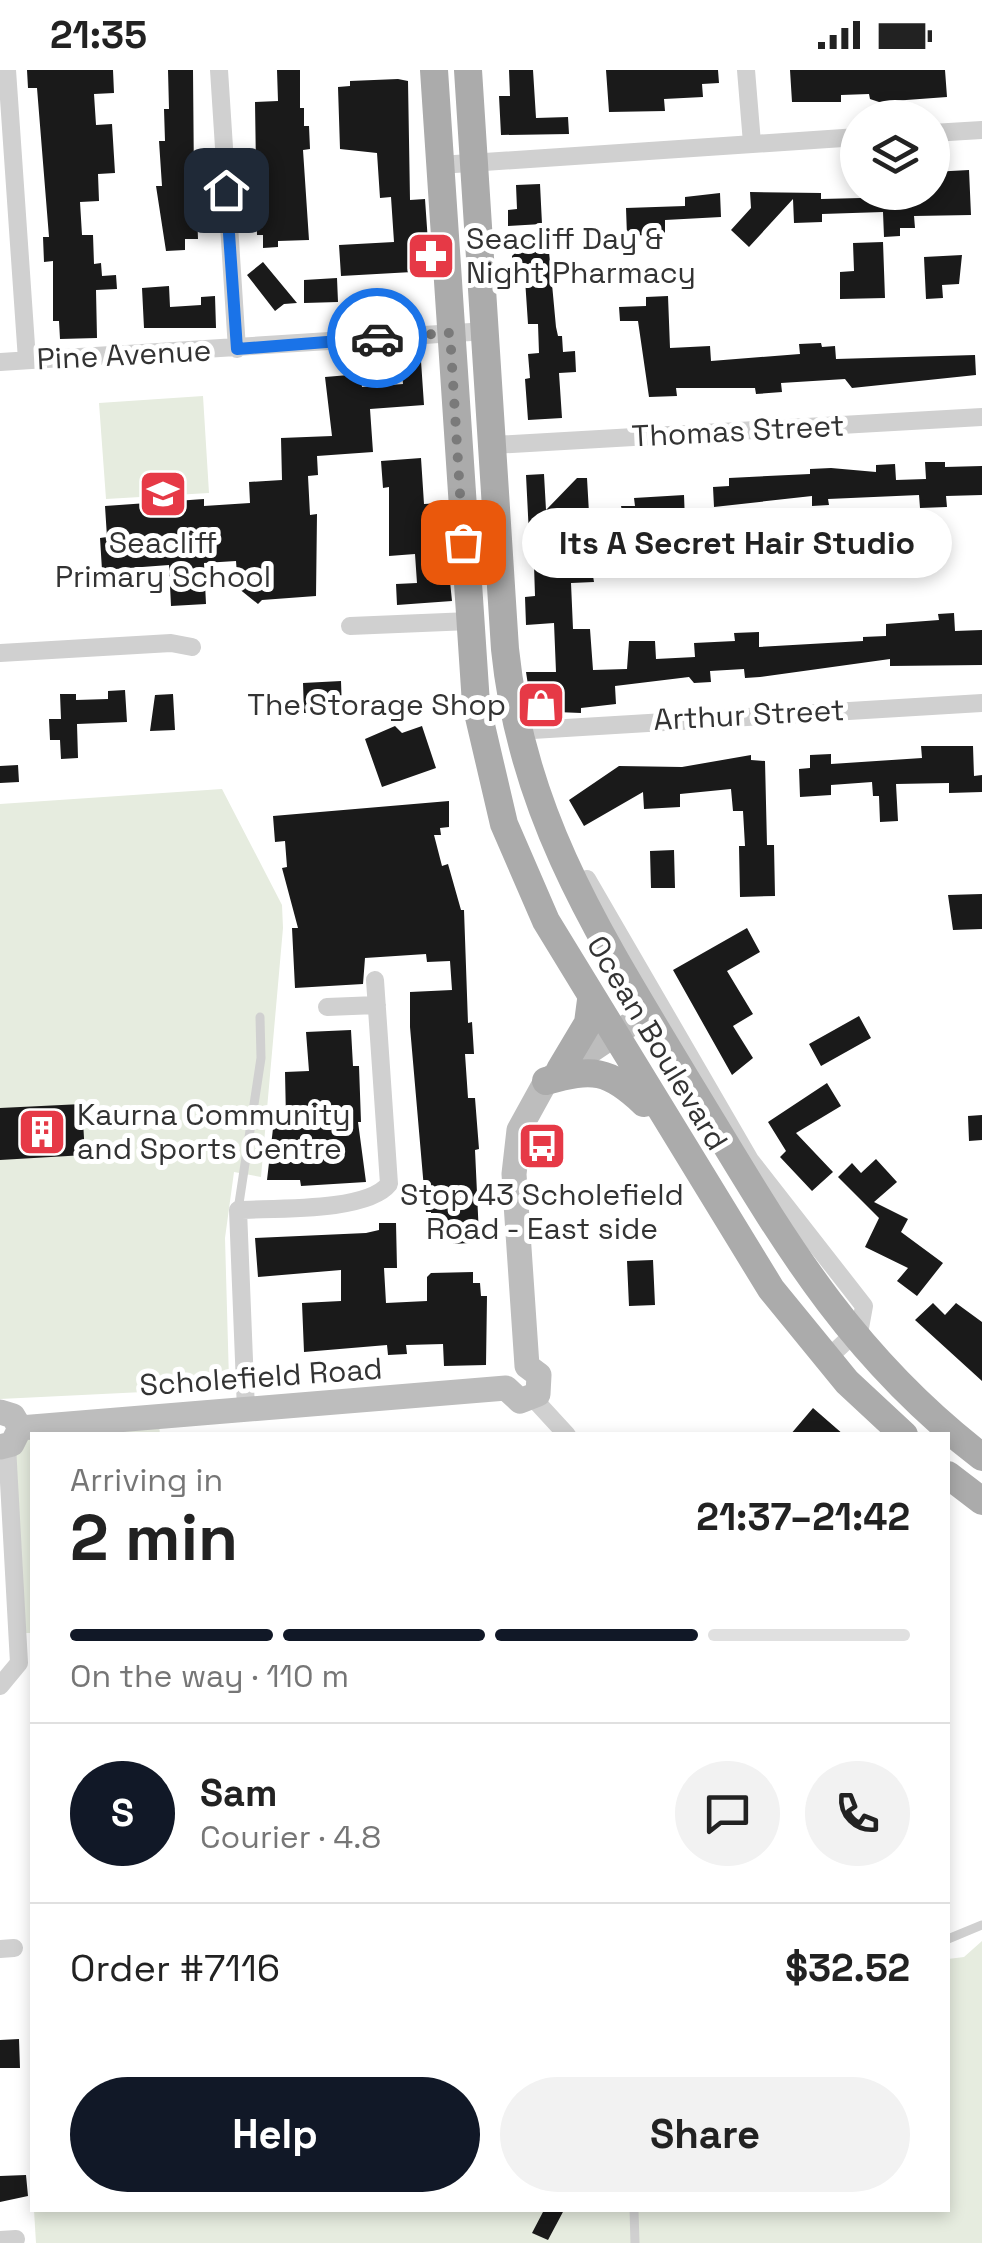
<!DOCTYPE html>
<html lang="en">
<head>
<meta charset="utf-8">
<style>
  :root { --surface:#fff; --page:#f2f2f2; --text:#222; --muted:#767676; --line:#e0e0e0; --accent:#111827 }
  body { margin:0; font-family:"Space Grotesk",sans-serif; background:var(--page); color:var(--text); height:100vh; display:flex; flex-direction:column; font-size:38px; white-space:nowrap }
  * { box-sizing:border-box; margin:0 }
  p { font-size:32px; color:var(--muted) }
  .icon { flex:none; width:55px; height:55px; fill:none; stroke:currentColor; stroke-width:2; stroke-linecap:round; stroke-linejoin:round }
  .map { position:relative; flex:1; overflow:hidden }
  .panel { position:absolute; left:30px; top:1362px; width:920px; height:780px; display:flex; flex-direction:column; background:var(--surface); border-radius:0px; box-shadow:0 5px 15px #0003 }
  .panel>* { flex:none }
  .fabs { position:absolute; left:840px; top:30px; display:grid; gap:20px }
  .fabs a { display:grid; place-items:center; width:110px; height:110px; border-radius:50%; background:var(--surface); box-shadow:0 5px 15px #0003; font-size:50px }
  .pin { position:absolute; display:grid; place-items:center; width:85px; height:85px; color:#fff; margin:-42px; border-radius:20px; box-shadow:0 5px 15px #0006 }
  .courier { position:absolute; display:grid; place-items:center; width:100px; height:100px; margin:-50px; border:8px solid #1a73e8; border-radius:50%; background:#fff; color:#222; box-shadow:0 2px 12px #0007 }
  .bubble { position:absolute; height:70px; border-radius:35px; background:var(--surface); box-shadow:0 5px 15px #0003; font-size:32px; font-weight:800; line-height:70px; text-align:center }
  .summary em { font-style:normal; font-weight:800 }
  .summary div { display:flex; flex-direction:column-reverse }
  .summary { display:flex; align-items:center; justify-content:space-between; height:170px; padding:0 40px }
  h1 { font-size:65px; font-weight:800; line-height:75px }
  .bar { display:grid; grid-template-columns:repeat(4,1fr); gap:15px 10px; align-content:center; height:120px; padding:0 40px }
  .bar i { height:12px; border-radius:8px; background:var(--line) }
  .bar .current { background:var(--accent) }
  .bar p { grid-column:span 4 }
  .line { display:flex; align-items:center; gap:25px; padding:0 40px; border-top:2px solid var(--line) }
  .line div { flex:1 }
  .round { display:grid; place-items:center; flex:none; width:105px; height:105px; border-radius:52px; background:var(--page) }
  .button { display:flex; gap:20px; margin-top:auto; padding:20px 40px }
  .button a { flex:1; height:115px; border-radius:60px; background:var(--accent); color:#fff; font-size:40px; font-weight:800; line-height:115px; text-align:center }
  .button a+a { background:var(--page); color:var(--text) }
  .status { display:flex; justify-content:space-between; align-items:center; height:70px; padding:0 50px; background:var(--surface); direction:ltr }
  .status svg { height:28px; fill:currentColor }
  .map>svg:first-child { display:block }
</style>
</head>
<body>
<div class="status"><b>21:35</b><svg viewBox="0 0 49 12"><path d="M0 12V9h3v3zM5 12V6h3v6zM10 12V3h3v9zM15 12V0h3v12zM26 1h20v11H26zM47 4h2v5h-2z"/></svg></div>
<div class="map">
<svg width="982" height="2173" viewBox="0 0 982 2173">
  <rect width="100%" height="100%" fill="#fff"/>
  <path fill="#e6ecdf" d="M203,326L209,423L106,429L99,333Z
    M222,719L282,835L283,858L261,1107L234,1102L225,1168L229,1310L225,1318L0,1329V734Z
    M159,1354L160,1365H32V1563H25L14,1379L24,1363Z
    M982,1871V2173H36L34,2140H948V1889L964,1887Z"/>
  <path fill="#1a1a1a" d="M27,0H113L114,23L94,24L96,55L112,54L115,103L98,104L99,131L80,132L82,165H93L94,194L101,193L102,206L116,205L117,219L96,220L97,268L60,269L59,251H53V191L44,192L43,167H49L37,18H28Z
    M168,0H193L194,114H206L207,141L197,142L198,169H185V180L166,181L156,116H162L159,71H165L164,39H169Z
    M277,0H300V38H304V56H309L310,79L303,80L309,170L278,171V177L263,178V165H257L255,32L278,31Z
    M509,0H533L536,48L568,47L569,64L501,65L499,26H510Z
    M606,0H718L719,13L702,14L703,27L664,29L665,41L609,42Z
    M790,0H945L947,27L879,32L870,29L869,24L841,25V32H792Z
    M398,9L408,11L410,130L425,129L430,201L341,206L339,175L394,172L391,127L380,128L377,83L340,79L338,17L350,16V11Z
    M969,100L971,145L914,146L915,158H900V166L884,167L883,142L822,144V152L794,153L793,129L749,177L731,160L751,138L750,122L821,123V129L861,128V122H932V102Z
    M540,114L542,154L508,156V140L517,139L516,115Z
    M720,123L721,147L665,150V164L627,166L626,138L685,136V127Z
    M542,157L543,171H548L556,257L558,266H562L563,282L575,281L576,302L559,303L562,348L528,350L525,309L530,308L528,284L539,283L538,254H528L525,209L513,210L512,186Z
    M883,172L885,228L840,229V202L854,201L853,173Z
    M962,185L959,214L942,215L943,228L926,229L924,187Z
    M263,192L297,233L284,234L275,241L247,205Z
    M337,208L338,232L304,233V210Z
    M169,216L170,237L201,235V227L215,226L216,258H144L142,218Z
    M668,226L670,278L710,276L711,291L800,284L799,274L821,273L822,277L835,276L836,289L975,285L976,305L852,318L845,309L781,313L782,322L756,324L755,318H676L677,326L649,327L638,251H620L619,237L646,236V227Z
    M421,291L424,335L370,339L373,382L317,386L318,405L308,406L310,445L317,444L316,526L262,530L258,534L238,518L236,491L204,493L206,534L171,536L169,495L102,500L100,468L107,467L105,436L204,429V436L250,433L249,412L282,410L281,368L332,366L325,307L361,304L362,317L403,314L401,292Z
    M421,388L424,434L442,433L452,531L397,535L396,514L417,513L415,484L389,486V417L383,418L381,391Z
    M925,392H945V397L982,396V425L946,426L947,437L920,438L919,425L828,429L829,435L812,436V426L714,437L713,417L729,416V408L810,404V399L831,398L876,402V395L895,394L896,410L926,409Z
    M544,404L546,440L577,408H587L589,443L622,441L621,436H635L634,428L684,425L686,476L658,477V461L586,464L594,512L571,513L573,559H590L593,600L627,599L629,571H655L656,589L695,587L694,573L735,571L734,563L759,562V577L863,571V567L886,566V554L939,550L938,544L954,543L955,561L982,560V595L890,596V589L760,607L745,608L744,599L710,601L711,612L694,613L689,607L615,616L616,634L581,638V643L532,641L526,602H556L554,553L526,555L525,527L535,526L534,495L564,494L563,464L529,465L526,405Z
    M898,457L900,488L861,489L860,468L884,467V458Z
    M341,611L342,641L304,643L303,613Z
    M125,620L127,652L77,654L78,688L61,689L60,670H50L49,649H61L60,624H76V630L108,629V621Z
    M173,624L175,660L150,661L155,625Z
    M395,656L402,663L422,656L436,698L382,717L365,669Z
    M921,676H973L974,706L982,705V722L949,723V713L896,714L898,751L880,752L879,726H873L872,712L831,715V725L800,727L799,699L810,698V685L831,684V694L922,688Z
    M751,685V690L765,691L767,775H774L775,826L740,827L739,776H745L743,741H733L731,719L680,724V737L644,739L643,722L584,756L569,730L619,696L682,697Z
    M18,695L19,712L0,713V696Z
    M449,731V757L440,758L441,765H434L442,796L448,794L461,840H464L468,953L472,952L474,984H465L468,1028H475L479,1079L475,1080L479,1166H469V1173L453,1174V1170L432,1171L431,1142H426L410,957V922L452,920L450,891L427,892L426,884L365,888L363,914L295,918L292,858H298L282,798L287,797L285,771L275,772L273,746Z
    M674,780L675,818H651L650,781Z
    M982,824V859L953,860L948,825Z
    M747,858L760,882L727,901L753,944L733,956L753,988L732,1005L673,900Z
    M859,946L871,968L821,996L809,974Z
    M351,960L353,996H359L361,1052H358L366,1112L301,1116L300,1110H267L274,1050L286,1049L285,1002L309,1001L306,962Z
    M827,1013L841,1036L796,1063L833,1102L812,1121L780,1087L786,1081L768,1052Z
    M82,1034L85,1085L0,1090V1038Z
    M982,1045V1070L969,1071L968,1046Z
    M876,1089L897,1112L874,1132L908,1149L901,1162L943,1193L917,1226L897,1211L908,1198L865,1177L879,1148L838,1107L852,1093L861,1103Z
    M379,1153H396L397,1198H384L386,1233L427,1231V1207L431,1203L473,1202V1213H480L481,1226H487L486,1295L444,1296L443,1274L406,1275L407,1284L388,1285L387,1275L304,1282L302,1233L341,1231V1200L258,1207L255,1168L366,1163L379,1160Z
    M653,1190L655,1235L629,1236L627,1191Z
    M933,1233L945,1245L956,1233L982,1252V1311L915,1250Z
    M813,1338L844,1365H790Z
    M19,1969L20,1998H0V1970Z
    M26,2105L28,2126L0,2132V2106Z
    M544,2140H564L548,2170L532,2163Z"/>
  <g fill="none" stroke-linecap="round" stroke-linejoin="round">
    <path stroke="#d0d0d0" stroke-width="9" d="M238,1140L261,988L260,947
      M948,1869L982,1855
      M634,2140L635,2173"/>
    <path stroke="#d0d0d0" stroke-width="18" d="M7,0L27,290
      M219,0L237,279
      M746,0L752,73
      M932,63L982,60
      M440,95L858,67
      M0,292L487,261
      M493,375L982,347
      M350,556L470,551
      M0,583L171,573L192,577
      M516,661L982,633
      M587,809L750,1090L864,1236L860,1258L828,1288
      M327,937L377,935
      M533,1328L567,1365
      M246,1340L238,1140C275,1138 367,1142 389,1114L375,910
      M0,1616L19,1593L7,1376
      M0,1879L14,1878
      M0,2170L16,2169"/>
    <path stroke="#bdbdbd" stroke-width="25" d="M527,1296L514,1104L519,1060L546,1011L647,943
      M506,1318L520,1331L538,1324L539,1305L527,1296
      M0,1342L13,1346L20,1358
      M20,1358L506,1318
      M0,1377L12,1374L20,1358"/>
    <path stroke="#ababab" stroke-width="28" d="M434,0L476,634L504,754L546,851L771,1219L847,1312L904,1365
      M468,0L505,579C522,749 604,872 689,1014C778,1160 843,1280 982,1387
      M560,1000L588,953L591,930
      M546,1011C593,998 608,999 644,1033
      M948,1405L982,1431"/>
  </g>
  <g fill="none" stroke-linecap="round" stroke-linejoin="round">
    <path stroke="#7a7a7a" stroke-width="10" stroke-dasharray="0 18" d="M377,268L450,263L463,472"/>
    <path stroke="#1a73e8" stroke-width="12" d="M226,120L237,279L377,268"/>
  </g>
  <defs>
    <g id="pharmacy-square" transform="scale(2.5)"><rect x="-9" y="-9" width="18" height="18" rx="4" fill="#e63946" stroke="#fff"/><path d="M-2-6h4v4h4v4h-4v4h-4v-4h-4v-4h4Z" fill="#fff"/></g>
    <g id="school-square" transform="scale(2.5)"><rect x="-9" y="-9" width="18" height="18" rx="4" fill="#e63946" stroke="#fff"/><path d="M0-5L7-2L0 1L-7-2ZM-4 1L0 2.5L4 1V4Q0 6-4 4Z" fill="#fff"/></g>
    <g id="shop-square" transform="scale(2.5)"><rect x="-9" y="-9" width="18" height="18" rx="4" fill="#e63946" stroke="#fff"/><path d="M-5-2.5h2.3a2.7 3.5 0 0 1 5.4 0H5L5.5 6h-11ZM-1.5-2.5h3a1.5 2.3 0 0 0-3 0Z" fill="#fff"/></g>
    <g id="building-square" transform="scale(2.5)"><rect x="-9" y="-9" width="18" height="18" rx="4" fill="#e63946" stroke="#fff"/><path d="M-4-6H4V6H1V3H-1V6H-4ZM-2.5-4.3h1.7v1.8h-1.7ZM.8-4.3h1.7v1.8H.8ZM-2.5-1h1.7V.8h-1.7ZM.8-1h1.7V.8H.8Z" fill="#fff"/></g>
    <g id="bus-square" transform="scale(2.5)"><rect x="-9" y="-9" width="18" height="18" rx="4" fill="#e63946" stroke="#fff"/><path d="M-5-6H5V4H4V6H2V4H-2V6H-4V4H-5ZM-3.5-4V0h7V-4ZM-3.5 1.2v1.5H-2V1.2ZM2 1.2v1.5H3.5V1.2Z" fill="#fff"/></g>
  </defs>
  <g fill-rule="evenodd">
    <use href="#pharmacy-square" x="431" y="186"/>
    <use href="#school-square" x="163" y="424"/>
    <use href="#shop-square" x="541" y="635"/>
    <use href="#building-square" x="42" y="1062"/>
    <use href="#bus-square" x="542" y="1076"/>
  </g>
  <g text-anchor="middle" stroke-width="10" stroke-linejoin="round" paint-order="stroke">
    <g font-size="30" fill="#333" stroke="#fff" text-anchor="start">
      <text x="466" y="179">Seacliff Day &amp;<tspan x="466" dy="34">Night Pharmacy</tspan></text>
      <text x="163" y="483" text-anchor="middle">Seacliff<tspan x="163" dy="34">Primary School</tspan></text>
      <text x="506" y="645" text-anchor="end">The Storage Shop</text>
      <text x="77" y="1055">Kaurna Community<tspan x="77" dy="34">and Sports Centre</tspan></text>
      <text x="542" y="1135" text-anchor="middle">Stop 43 Scholefield<tspan x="542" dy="34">Road - East side</tspan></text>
    </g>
    <g font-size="30" fill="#333" stroke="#fff">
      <text transform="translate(124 285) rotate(-3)" y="10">Pine Avenue</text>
      <text transform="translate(738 361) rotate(-3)" y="10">Thomas Street</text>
      <text transform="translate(749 645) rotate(-3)" y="10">Arthur Street</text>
      <text transform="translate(657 973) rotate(59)" y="10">Ocean Boulevard</text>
      <text transform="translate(261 1307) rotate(-4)" y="10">Scholefield Road</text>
    </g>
  </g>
</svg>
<div class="fabs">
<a><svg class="icon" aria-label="layers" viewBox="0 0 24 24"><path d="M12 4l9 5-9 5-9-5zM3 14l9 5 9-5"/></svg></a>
</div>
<div class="pin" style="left:463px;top:472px;background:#ea580c"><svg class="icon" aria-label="bag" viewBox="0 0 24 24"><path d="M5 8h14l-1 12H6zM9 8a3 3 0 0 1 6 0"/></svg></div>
<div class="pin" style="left:226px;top:120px;background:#1f2937"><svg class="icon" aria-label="home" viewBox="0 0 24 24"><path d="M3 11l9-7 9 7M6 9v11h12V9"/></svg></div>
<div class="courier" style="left:377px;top:268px"><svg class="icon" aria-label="car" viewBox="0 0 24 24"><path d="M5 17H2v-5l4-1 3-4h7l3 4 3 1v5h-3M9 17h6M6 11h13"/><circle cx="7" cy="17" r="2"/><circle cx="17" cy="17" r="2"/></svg></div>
<div class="bubble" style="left:522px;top:438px;width:430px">Its A Secret Hair Studio</div>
<section class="panel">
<div class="summary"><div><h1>2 min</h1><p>Arriving in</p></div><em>21:37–21:42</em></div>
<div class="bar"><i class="current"></i><i class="current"></i><i class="current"></i><i></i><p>On the way · 110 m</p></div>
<div class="line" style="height:180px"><b class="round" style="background:var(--accent);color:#fff">S</b><div><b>Sam</b><p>Courier · 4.8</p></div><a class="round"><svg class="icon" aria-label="chat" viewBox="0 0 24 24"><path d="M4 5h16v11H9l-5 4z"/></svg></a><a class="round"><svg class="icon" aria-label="phone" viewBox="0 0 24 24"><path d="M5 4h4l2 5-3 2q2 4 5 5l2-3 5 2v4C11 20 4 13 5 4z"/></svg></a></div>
<div class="line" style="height:130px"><div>Order #7116</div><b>$32.52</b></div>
<div class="button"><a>Help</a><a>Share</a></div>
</section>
</div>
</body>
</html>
